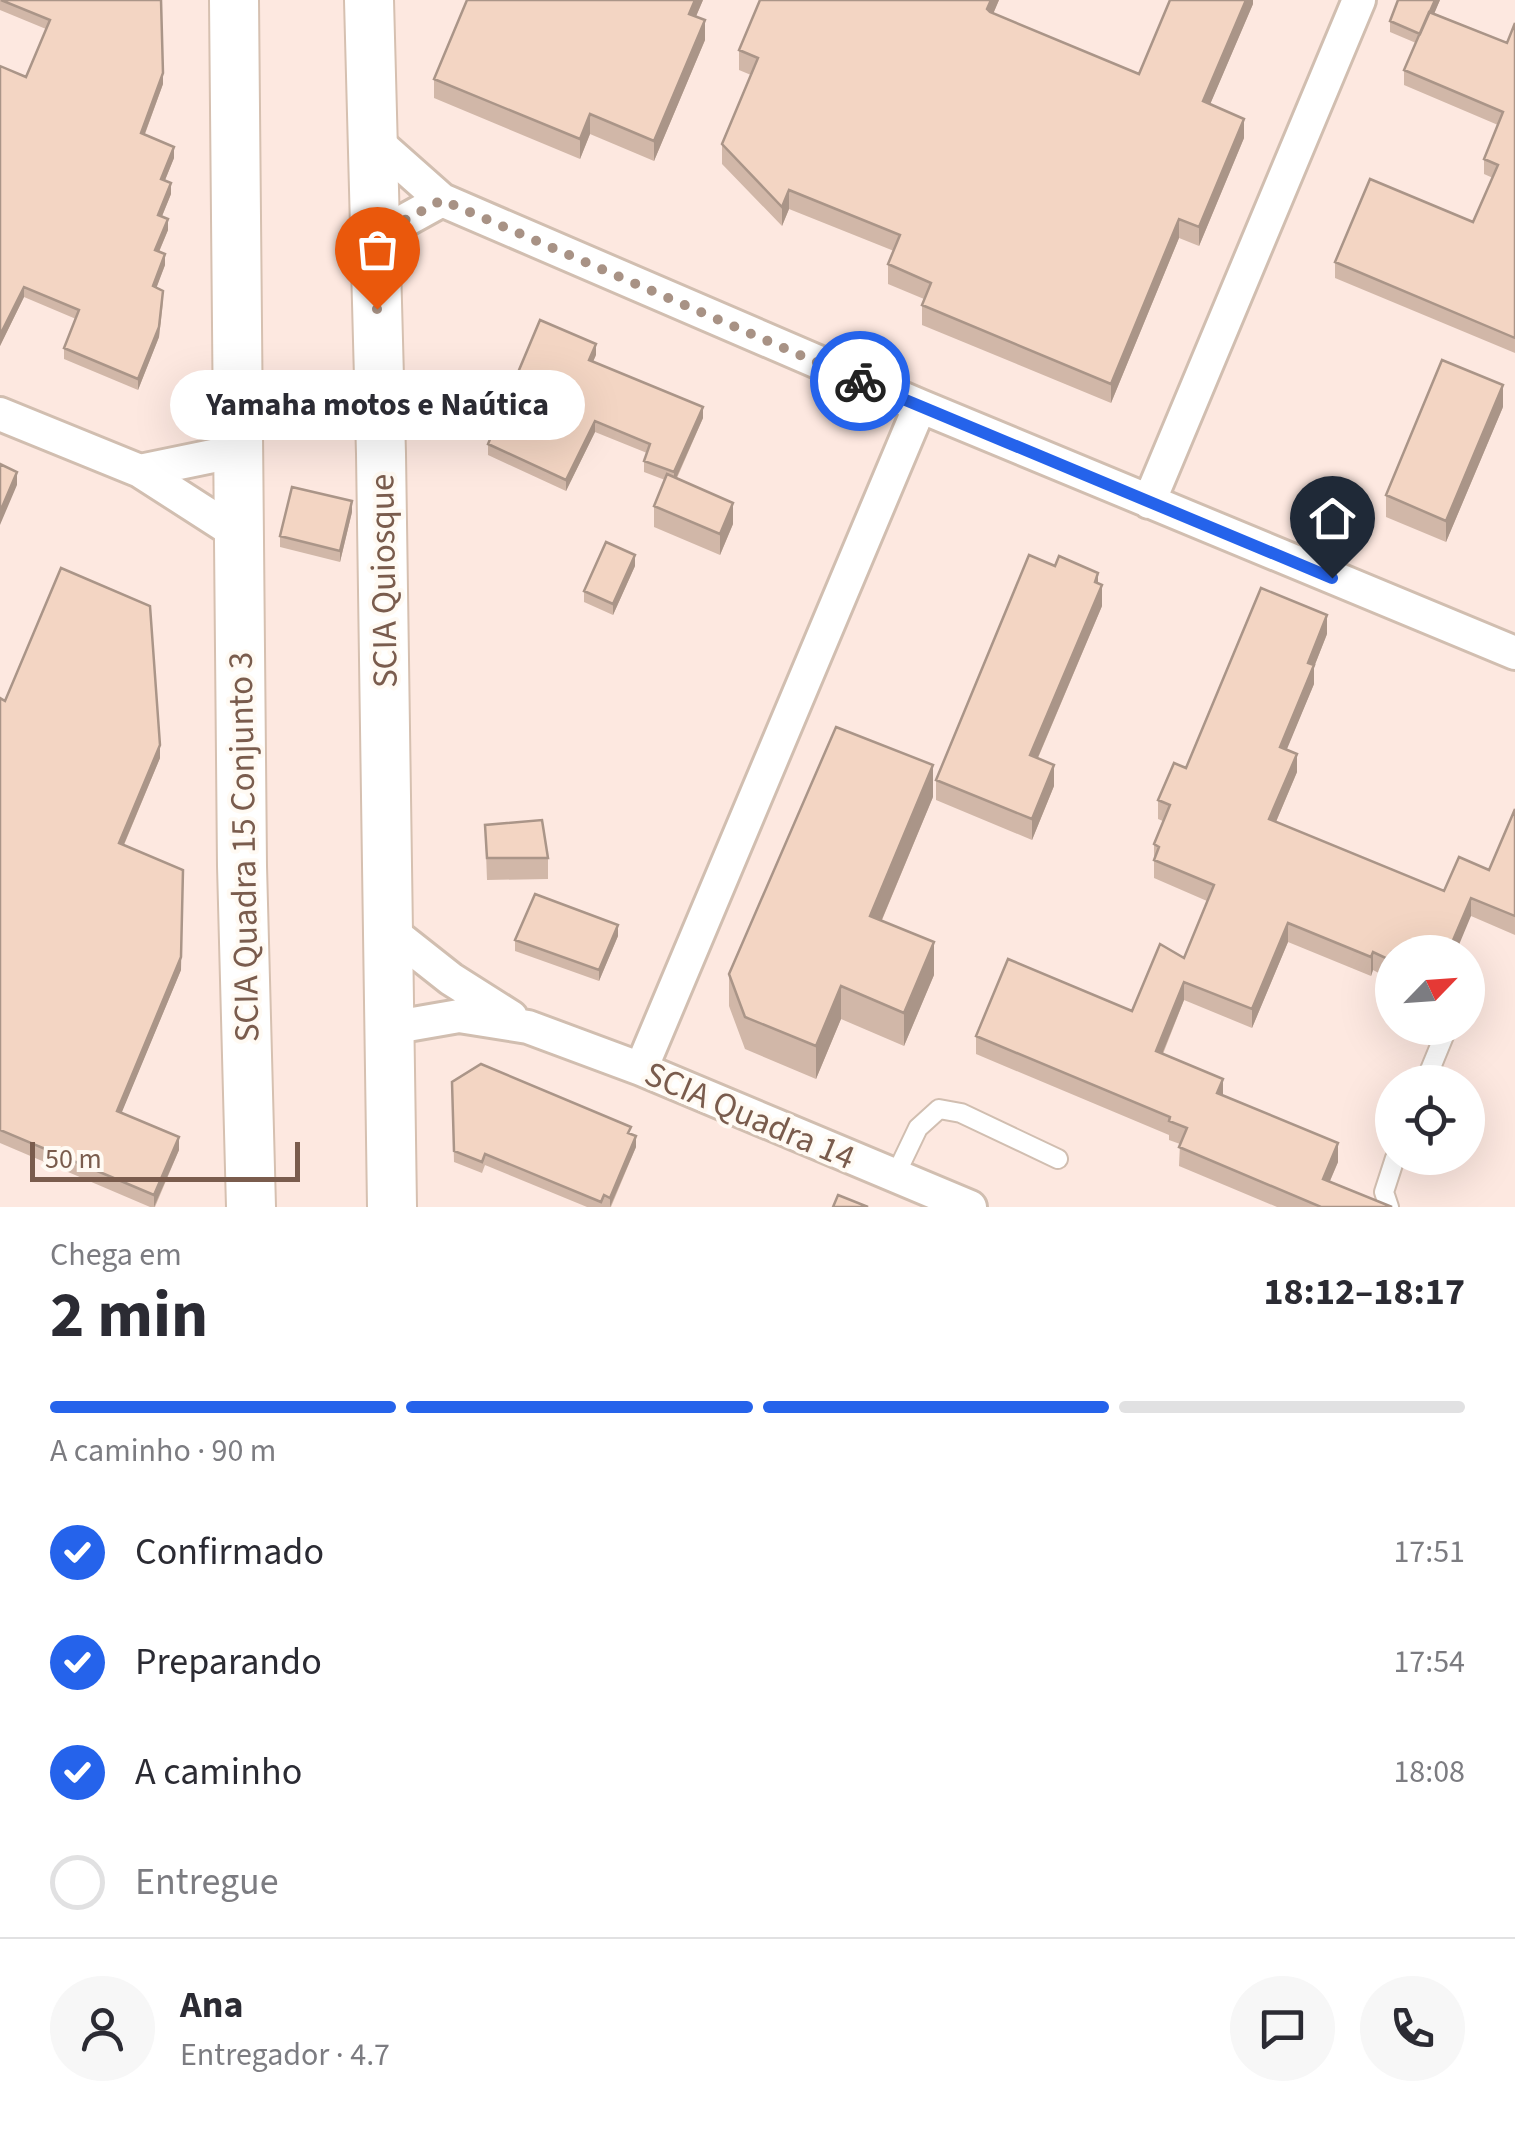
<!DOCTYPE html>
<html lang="pt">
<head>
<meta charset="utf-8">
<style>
  :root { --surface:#fff; --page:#f7f7f7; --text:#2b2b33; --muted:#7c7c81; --line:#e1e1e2; --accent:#2563eb }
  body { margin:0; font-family:"Source Sans 3",sans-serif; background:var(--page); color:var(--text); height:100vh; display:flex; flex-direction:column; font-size:38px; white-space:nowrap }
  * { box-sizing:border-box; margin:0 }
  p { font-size:32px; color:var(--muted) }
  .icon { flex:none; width:55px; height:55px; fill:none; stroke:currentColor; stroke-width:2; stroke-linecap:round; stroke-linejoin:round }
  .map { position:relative; height:1207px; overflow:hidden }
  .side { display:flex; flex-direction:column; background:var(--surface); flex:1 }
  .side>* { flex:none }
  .needle { width:65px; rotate:65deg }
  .buttons { position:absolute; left:1375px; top:935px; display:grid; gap:20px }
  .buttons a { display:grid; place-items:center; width:110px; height:110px; border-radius:50%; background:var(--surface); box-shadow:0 10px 40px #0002; font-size:50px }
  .scale { position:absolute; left:30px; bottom:25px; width:270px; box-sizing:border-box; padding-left:10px; border:5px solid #7a5c4d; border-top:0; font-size:28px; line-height:35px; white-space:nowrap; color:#7a5c4d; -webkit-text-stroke:8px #fffaf3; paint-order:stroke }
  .pin { position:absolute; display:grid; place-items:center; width:85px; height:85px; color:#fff; margin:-102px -42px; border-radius:50% 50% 50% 0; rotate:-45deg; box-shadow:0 0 10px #0007 }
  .pin .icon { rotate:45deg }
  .courier { position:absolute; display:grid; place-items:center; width:100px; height:100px; margin:-50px; border:8px solid #2563eb; border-radius:50%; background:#fff; color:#222; box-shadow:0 2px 12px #0007 }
  .bubble { position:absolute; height:70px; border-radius:35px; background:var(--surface); box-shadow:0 10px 40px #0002; font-size:32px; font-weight:700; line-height:70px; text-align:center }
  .headline em { font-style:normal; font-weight:700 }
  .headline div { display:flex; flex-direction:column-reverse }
  .headline { display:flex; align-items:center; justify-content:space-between; height:170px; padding:0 50px }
  h1 { font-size:65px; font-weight:700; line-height:75px }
  .bar { display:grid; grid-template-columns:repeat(4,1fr); gap:15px 10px; align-content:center; height:120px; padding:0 50px }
  .bar i { height:12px; border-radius:8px; background:var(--line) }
  .bar .on { background:var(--accent) }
  .bar p { grid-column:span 4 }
  .line { display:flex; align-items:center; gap:25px; padding:0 50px; border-top:2px solid var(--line) }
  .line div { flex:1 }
  .round { display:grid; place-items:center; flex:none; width:105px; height:105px; border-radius:52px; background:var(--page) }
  ol { padding:0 50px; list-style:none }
  li { display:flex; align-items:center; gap:30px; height:110px }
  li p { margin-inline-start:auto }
  li .icon { padding:10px; border-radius:50%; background:var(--accent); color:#fff; stroke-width:4 }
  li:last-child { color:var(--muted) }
  li i { width:55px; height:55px; border:5px solid var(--line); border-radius:50% }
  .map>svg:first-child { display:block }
</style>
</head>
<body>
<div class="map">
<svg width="1515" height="1207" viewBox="0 0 1515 1207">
  <rect width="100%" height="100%" fill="#fdf6ec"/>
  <path fill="#fde8e0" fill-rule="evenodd" d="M0,0H1515V1207H0ZM1392,952H1468V1028H1392ZM1392,1082H1468V1158H1392Z"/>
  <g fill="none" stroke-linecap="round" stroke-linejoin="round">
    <g stroke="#d1beb0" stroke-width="22">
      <path id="lane" d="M1425,1082L1446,1031
        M895,1176L918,1128L939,1109L961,1113L1058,1159
        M1389,1207L1384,1192L1395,1158"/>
    </g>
    <g stroke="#d1beb0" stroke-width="38">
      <path id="street" d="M372,138L442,200L920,406L1515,653
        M375,237L442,200
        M0,414L140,471L238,534
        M140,471L237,451
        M1149,502L1359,0
        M389,930L451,979L511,1017
        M390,1028L459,1016L528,1027L641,1069L970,1207
        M641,1069L920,406"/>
    </g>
    <g stroke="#d6c0b0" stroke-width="52">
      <path id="secondary" d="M234,0L242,866L251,1207
        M369,0L381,454L392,1207"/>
    </g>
    <use href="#lane" stroke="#fff" stroke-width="18"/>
    <use href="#street" stroke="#fff" stroke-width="32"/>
    <use href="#secondary" stroke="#fff" stroke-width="48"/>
  </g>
  <path fill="#d1b7a8" d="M0,0H161L163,84L145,134L174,158L165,180L171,194L162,216L168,230L159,252L165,265L156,288L163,302L159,337L138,390L64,359V348L76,319L24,297L0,346V66L26,77L46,29L0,10Z
    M703,0L696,16L705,40L654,161L590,134L580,159L434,98V79Z
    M760,0H999L993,14L1139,74L1253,0V4L1210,104L1244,138L1199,246L1179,238L1111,403L922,325V305L924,299L888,284V264L894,251L789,209L782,226L722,164V144L751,75L739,70V50Z
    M1398,0H1440L1434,13L1507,43L1515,23V353L1335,278V262L1473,222L1493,178L1484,174V159L1498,125L1404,85V70L1416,43L1390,32V21Z
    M596,355L593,361L703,418L677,478L733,524L720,555L654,527V506L665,480L644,472V461L647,453L595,432L566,491L488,455V444Z
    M1503,407L1446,542L1386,517V495Z
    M352,512L340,562L280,547V536Z
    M635,566L613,615L584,602V591Z
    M1055,566L1098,583L1102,606L1038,758L1054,786L1032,840L936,800V780Z
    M1327,634L1314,667V684L1286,750L1297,772L1276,822L1444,891L1489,870L1515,809V935L1471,916L1392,952V980L1373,970L1371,976L1288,942L1252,1028L1184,1000L1163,1054L1223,1096L1338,1162L1330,1181L1392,1207H1277L1179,1166L1180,1144L1169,1140V1135L976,1054V1036L1132,1011L1184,958L1207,901L1154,878V844L1163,821L1158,819V800L1186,768Z
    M0,698L160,758L124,845L181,970L121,1113L179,1150L155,1207H150L0,1143Z
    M933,797L882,920L934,975L904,1046L841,1019L816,1079L745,1049L729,1006V974Z
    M485,825L548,858V879L487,880Z
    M618,936L599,981L515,951V940Z
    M452,1082L631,1134L636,1147L611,1207H587L485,1165L482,1173L454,1162Z"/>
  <path fill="#aa9588" d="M695,0H703L689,33V14Z
    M991,0H999L987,28V9Z
    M1246,0H1253V4L1203,121V101Z
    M1435,0H1440L1421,45V34Z
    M705,20V40L654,161V141Z
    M163,73V84L141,144V133Z
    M590,114V134L580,159V139Z
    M1244,119V138L1199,246V227Z
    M174,147V158L161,190V179Z
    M171,183V194L158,226V215Z
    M789,190V209L782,226V207Z
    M168,219V230L155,261V250Z
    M1179,219V238L1111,403V384Z
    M165,254V265L153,297V286Z
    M24,287V297L0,346V335Z
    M163,291L159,337L138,390V379Z
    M596,344V355L589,371V360Z
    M1503,385V407L1446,542V521Z
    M703,407V418L674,483V472Z
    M595,421V432L566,491V480Z
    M17,472V485L0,525V512Z
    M352,501V512L340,562V551Z
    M733,503V524L720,555V534Z
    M635,555V566L613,615V604Z
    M1098,573V593L1102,585V606L1030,776V755Z
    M1327,615V634L1314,667V684L1280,766V747L1308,663Z
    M160,745V758L119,856V843Z
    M1297,754V772L1269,838V819Z
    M933,765V797L870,948V916Z
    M1054,765V786L1032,840V819Z
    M183,870L181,970L117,1124V1111Z
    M1471,898V916L1456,952H1448Z
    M1288,923V942L1252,1028V1009Z
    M618,925V936L599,981V970Z
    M934,942V975L904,1046V1013Z
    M1373,952V970L1371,976V957Z
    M1184,982V1000L1156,1069V1051Z
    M841,986V1019L816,1079V1046Z
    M1223,1079V1098L1217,1093Z
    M636,1136V1147L610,1207V1198Z
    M179,1137V1150L154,1207V1195Z
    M1338,1143V1162L1323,1197V1179Z"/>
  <path fill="#f3d5c3" stroke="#aa9588" stroke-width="2.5" d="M1,0H161L163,73L141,133L174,147L161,179L171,183L158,215L168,219L155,250L165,254L153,286L163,291L159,327L138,379L64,348L79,310L24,287L0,335V66L26,77L50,20Z
    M467,0H695L689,14L705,20L654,141L590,114L580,139L434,79Z
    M760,0H991L987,9L990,12L1139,74L1170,0H1246L1203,101L1244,119L1199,227L1179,219L1111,384L922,305L931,283L888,264L900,235L789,190L782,207L722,144L758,58L739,50Z
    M1398,0H1435L1420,34L1390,21Z
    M1429,12L1507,43L1515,23V338L1335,262L1370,179L1473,222L1498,165L1484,159L1503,112L1404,70Z
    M540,320L596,344L589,360L703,407L674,472L644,461L650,444L595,421L566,480L488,444Z
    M1442,360L1503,385L1446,521L1386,495Z
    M0,464L17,472L0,512Z
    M667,474L733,503L720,534L654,506Z
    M292,487L352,501L340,551L280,536Z
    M606,542L635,555L613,604L584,591Z
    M1029,555L1055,566L1059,556L1098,573L1095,582L1102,585L1030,755L1054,765L1032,819L936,780Z
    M61,568L150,606L160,745L119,843L183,870L181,957L117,1111L179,1137L154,1195L0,1130V698L5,701Z
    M1261,588L1327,615L1308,663L1314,665L1280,747L1297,754L1269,819L1444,891L1459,857L1489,870L1515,809V916L1471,898L1448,952H1392V961L1373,952L1371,957L1288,923L1252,1009L1184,982L1156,1051L1223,1079L1217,1093L1338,1143L1323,1179L1392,1207H1321L1179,1147L1187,1128L1169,1121L1170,1117L976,1036L1008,959L1132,1011L1160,944L1184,958L1214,885L1154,860L1159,847L1154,844L1170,805L1158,800L1174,763L1186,768Z
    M836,727L933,765L870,916L934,942L904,1013L841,986L816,1046L745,1017L729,974Z
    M542,820L548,858H487L485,825Z
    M535,894L618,925L599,970L515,940Z
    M481,1064L631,1127L628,1133L636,1136L610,1198L604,1195L601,1202L485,1154L482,1162L454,1151L452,1082Z
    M838,1195L868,1207H833Z"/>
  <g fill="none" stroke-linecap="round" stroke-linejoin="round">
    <path stroke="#a89285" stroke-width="10" stroke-dasharray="0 18" d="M377,309L374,237L442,200L860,381"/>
    <path stroke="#2563eb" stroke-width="12" d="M860,381L1332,578"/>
  </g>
  <g text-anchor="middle" stroke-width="8" stroke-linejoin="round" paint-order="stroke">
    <g font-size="35" fill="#7a5c4d" stroke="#fffaf3">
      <text transform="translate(383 581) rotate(-91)" y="12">SCIA Quiosque</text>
      <text transform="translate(243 847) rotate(-91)" y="12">SCIA Quadra 15 Conjunto 3</text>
      <text transform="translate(750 1115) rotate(23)" y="12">SCIA Quadra 14</text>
    </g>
  </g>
</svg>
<div class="buttons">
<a><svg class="needle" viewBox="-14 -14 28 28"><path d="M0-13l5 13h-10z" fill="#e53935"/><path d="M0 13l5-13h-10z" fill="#7c7c81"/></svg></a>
<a><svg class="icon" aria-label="locate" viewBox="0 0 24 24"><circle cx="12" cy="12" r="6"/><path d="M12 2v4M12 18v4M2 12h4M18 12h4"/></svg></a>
</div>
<div class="scale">50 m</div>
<div class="pin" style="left:377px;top:309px;background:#ea580c"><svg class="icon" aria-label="bag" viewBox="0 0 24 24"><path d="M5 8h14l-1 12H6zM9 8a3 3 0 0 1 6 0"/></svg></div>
<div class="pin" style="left:1332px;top:578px;background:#1f2937"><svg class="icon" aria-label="home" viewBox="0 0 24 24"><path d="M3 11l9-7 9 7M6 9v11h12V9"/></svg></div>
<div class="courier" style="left:860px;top:381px"><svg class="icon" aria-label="bike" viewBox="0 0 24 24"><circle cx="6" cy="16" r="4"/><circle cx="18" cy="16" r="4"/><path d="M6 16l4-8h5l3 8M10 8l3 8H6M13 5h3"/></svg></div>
<div class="bubble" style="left:170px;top:370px;width:415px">Yamaha motos e Naútica</div>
</div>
<section class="side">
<div class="headline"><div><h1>2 min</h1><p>Chega em</p></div><em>18:12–18:17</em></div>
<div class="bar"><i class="on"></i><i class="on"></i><i class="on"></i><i></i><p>A caminho · 90 m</p></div>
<ol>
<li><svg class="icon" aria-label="check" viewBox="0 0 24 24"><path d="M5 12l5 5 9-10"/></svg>Confirmado<p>17:51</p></li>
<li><svg class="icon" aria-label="check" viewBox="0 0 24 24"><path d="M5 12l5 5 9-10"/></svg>Preparando<p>17:54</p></li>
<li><svg class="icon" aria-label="check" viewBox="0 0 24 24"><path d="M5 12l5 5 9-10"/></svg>A caminho<p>18:08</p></li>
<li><i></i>Entregue</li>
</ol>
<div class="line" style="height:180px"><a class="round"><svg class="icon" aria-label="person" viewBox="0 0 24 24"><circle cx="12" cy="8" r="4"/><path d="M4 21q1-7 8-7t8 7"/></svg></a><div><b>Ana</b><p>Entregador · 4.7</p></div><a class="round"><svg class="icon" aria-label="chat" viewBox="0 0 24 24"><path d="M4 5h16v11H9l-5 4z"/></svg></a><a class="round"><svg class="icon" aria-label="phone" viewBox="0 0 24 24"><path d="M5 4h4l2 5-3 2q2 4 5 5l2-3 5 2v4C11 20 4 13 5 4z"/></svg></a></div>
</section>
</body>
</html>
